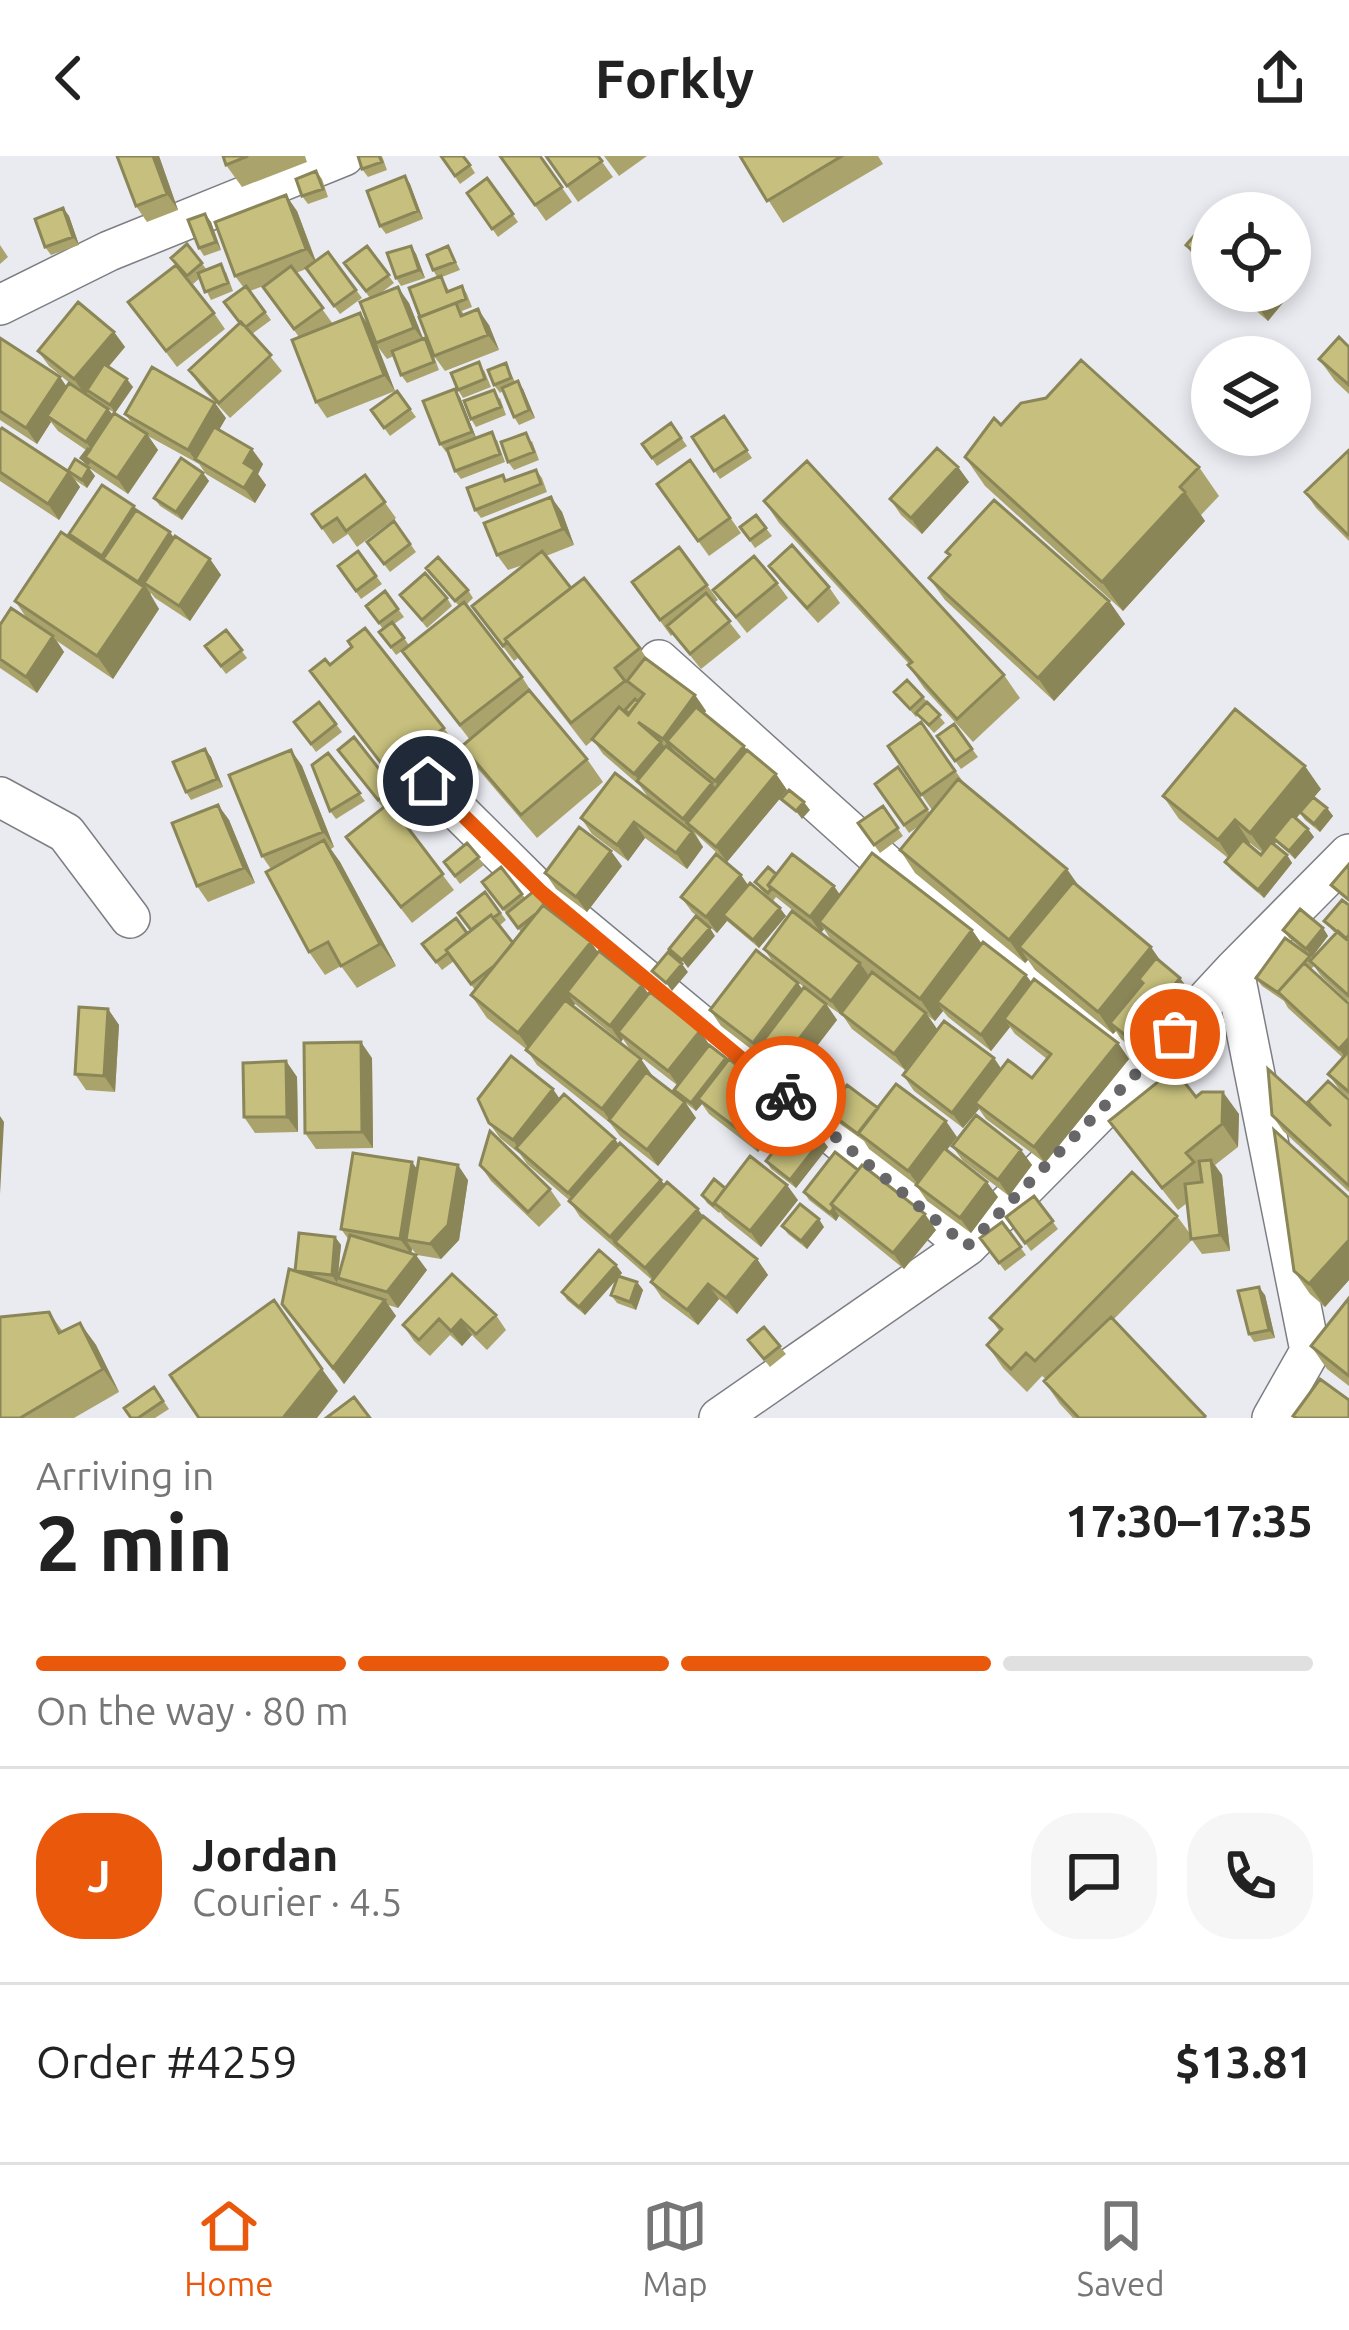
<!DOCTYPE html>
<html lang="en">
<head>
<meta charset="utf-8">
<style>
  :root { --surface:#fff; --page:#f6f6f6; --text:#222; --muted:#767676; --line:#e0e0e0; --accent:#ea580c }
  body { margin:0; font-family:Ubuntu,sans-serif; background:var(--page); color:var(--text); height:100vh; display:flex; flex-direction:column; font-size:45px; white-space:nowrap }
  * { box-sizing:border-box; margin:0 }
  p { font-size:39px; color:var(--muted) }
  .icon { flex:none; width:66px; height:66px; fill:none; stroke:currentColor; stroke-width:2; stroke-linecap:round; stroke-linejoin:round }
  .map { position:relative; height:1262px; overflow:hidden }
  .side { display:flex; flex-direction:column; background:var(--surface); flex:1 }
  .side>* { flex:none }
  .controls { position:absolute; left:1191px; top:36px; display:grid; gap:24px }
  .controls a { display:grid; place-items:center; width:120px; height:120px; border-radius:50%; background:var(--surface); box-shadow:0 6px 18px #0003; font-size:60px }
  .pin { position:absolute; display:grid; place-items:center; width:102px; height:102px; color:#fff; margin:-51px; border:6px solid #fff; border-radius:50%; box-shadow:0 3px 12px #0007 }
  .courier { position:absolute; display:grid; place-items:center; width:120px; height:120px; margin:-60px; border:9px solid #ea580c; border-radius:50%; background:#fff; color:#222; box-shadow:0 3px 15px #0007 }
  .overview em { font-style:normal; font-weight:700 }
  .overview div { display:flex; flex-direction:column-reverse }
  .overview { display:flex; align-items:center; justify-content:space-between; height:204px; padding:0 36px }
  h1 { font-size:78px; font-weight:700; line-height:90px }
  .bar { display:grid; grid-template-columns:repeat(4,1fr); gap:18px 12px; align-content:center; height:144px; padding:0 36px }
  .bar i { height:15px; border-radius:9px; background:var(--line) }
  .bar .current { background:var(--accent) }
  .bar p { grid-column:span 4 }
  .line { display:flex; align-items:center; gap:30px; padding:0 36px; border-top:3px solid var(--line) }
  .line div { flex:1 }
  .round { display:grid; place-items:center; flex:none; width:126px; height:126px; border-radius:48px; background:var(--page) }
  header { display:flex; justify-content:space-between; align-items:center; height:156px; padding:0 36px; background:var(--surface); font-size:54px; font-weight:700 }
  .dock { display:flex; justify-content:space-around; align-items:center; height:168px; border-top:3px solid var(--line); background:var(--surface); font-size:33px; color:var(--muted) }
  .dock a { display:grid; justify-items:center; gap:6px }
  .dock .current { color:var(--accent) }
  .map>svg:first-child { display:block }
</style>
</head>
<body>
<header><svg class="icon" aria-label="back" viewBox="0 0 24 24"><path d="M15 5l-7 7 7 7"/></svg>Forkly<svg class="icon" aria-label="share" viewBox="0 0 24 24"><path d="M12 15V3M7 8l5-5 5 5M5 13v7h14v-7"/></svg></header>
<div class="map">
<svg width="1349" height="1262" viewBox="0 0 1349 1262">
  <rect width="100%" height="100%" fill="#eaebf1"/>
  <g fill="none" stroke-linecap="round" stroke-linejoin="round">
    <g stroke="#7d7e83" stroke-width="42">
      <path id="street" d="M0,149L109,95L344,0
        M659,504L890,712L1033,817L1146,909L1234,814
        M428,625L541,737L967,1090
        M0,641L66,677L130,762
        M719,1262L967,1090L1146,909
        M1272,1262L1310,1195L1234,814L1349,698"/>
    </g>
    <use href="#street" stroke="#fff" stroke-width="39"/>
  </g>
  <path fill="#aaa46c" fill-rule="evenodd" d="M159,0L178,54L147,66L136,50Z
    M223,0H305L307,6L242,31L226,9Z
    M358,0H382L387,14L368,21L362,13Z
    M441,0L470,9L475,17L460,28Z
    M500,0H540L572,46L546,65Z
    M546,0H598L613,21L578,46Z
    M604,0H647L619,20Z
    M740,0H878L883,8L783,67Z
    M316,15L322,23L328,41L308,48L302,40Z
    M405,20L410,28L423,63L386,78L380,70Z
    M487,22L518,66L498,81L467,37Z
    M63,52L69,60L79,89L51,99L45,91Z
    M297,55L316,105L328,96L362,142L340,158L306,113L296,117L333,168L360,157L369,169L370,142L344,107L367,90L394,127L377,140L409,147L423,183L430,190L439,214L407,227L401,219L394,200L387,203L378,191L395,235L327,262L316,246L299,181L263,131L266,129L250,135L271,164L252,178L282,215L230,262L200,230L189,214L240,168L244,132L235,120Z
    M205,58L211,66L221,94L204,100L199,92Z
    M1212,83V117L1197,105L1186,89Z
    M187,88L207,114L226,116L233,135L211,144L200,122L193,128L177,110Z
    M0,89L8,101L0,108Z
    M411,90L416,98L425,122L401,130L396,122Z
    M448,90L460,114L442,121L449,135L462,130L467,138L472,151L462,155L464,159L489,169L499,194L445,215L434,200L437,121L433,114Z
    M1305,120L1268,165L1233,135H1290Z
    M128,146L214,157L225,173L177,211Z
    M114,176L125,191L108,211L133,231L115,257L108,253L113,259L133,269L125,258L226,262L219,273L263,308L258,318L266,329L255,347L206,318L199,308L148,280L158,294L128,338L86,310L81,302L86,294L58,275L51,266L37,288L0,264V182L60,221L66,230L72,229L49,210L38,195Z
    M1349,191V238L1335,225L1319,203Z
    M506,207L515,226L523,233L535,262L519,269L514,261L503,235L500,237L494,229Z
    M484,214L491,231L463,242L458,234Z
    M397,235L416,261L390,280L371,254Z
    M460,241L476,282L497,284L505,306L461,323L455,315L448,295L446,296L440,288Z
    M500,242L506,259L476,271L471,263Z
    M724,260L752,302L720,323L692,281Z
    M671,267L687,290L657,310L642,288Z
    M1001,269L1199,311L1219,340L1201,359L1205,365L1123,455L985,330L965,301Z
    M0,274L68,315L89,312L95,320L87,332L75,324L80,331L59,364L0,325Z
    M532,285L539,304L514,314L508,306Z
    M1349,294V385L1316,352L1305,336Z
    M690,304L741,377L709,400L657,328Z
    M958,311L969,326L922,378L901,359L890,343Z
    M536,314L542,322L547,336L481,362L475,354L503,319L507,325Z
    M203,317L209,325L182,364L160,350L154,342Z
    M365,319L396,362L357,391L348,378L333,388L312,358Z
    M551,341L562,356L574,389L546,400L571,432L640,492L647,503L695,539L706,555L704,558L776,618L787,634L727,706L695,677L703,691L687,713L645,682L628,705L592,678L581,662L671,660L648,641L640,630L603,598L593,584L586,590L518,502L514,505L472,450L526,408L508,414L497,399Z
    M764,345L1004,519L1020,542L973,586L924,532L908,509L909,508L779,367Z
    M134,350L138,355L174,382L210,403L221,419L190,465L155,442L151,437L150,440L159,453L113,523L57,485L64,496L37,537L0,512V469L28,464L15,445L73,384L69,378Z
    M756,359L772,380L755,392L740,371Z
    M394,365L416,396L390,416L367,386Z
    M679,391L718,444L714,447L741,481L701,513L673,478L671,480L632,426Z
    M358,395L382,428L361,443L338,410Z
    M946,396L1109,445L1125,468L1054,545L945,444L929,422L949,400Z
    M769,410L829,431L840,447L818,467L780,425Z
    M426,412L468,434L473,442L466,449L522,521L537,544L587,603L603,626L537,682L478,613L462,590L470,584L402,495L396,499L379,476L383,473L366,450L385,435L404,461L394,468L409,489L459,450Z
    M777,427L788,442L747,477L713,434Z
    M400,439L447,442L452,450L427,472Z
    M226,474L247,502L226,518L205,490Z
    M310,515L444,572L460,595L404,638Z
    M894,536L923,541L945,567L934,577L918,559L916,561Z
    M319,546L342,576L316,596L294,566Z
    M921,566L966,630L1180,822L1191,837L1141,899L1121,883L1116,875L1113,878L1035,814L1028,804L1025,807L915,717L900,694L919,670L909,677L875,628L898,611L930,657L932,654L888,590Z
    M954,568L978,601L961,613L937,580Z
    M354,581L399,640L389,648L454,734L412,767L357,696L383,652L338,594Z
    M205,593L211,601L223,631L191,644L186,636Z
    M291,594L302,610L334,691L331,693L340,706L396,810L357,832L341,810L325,819L309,796L271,713L262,700Z
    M328,597L365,645L336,663L330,655Z
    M1321,633L1314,641L1327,652L1333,660L1320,676L1305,664L1300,657L1296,663L1308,673L1314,681L1295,703L1276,686L1274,689L1287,699L1292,707L1264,742L1231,714L1225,706L1228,702L1179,663L1163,640ZM1250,687L1263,697L1261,699L1249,689Z
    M218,649L229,664L255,727L208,746L197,730Z
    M883,650L903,680L880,697L858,667Z
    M467,687L484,709L460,728L444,706Z
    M622,710L587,756L556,733L545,717Z
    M501,711L525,742L547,752L598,797L642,829L649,838L700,875L709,889L790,957L758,996L709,958L702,948L696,955L679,942L674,934L677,929L629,892L623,883L621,886L575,848L573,850L641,903L651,920L685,946L696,962L658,1010L620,980L610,967L537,909L526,893L487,862L471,839L475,834L454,805L442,814L422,788L467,777L471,774L485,736L506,764L499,770L513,787L521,776L482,726Z
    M776,718L840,738L972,774L982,788L1026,819L1032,827L1118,887L1129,903L1045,1007L986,963L979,953L963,972L914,935L903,919L994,902L1001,913L1032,922L1047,903L1015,878L1010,871L991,895L948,861L943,855L935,865L928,860L937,873L905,914L852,873L843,860L827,849L837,864L793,921L771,905L767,899L764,903L721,870L710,854L802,833L804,831L775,809L764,793L833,787L824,773L821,777L776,741L773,745L761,734L755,726Z
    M741,719L748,729L786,760L759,792L727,765L717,777L692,756L681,741Z
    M1349,749V846L1321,820L1314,810L1311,813L1349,848V942L1339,933L1328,918L1343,902L1288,852L1284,845L1262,830L1256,822L1310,800L1312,803L1335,777L1324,765Z
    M1323,772L1328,780L1312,801L1289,782L1283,774Z
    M108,853L119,869L115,936L86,934L75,918Z
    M372,902L373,992L316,993L305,977Z
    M286,905L297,921L298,976L255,977L244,961Z
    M1196,941L1239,958L1238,991L1215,1009L1222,1019L1230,1095L1202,1098L1192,1084L1114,1163L1207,1262H1073L1060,1248L1044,1225L1046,1223L1042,1220L1027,1236L1003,1212L987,1189L1000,1176L990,1162L1177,1060L1191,1079L1187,1047L1178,1054L1109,965Z
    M560,943L757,1103L768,1119L737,1158L719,1143L698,1169L662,1142L651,1126L652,1124L580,1061L569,1044L527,1008L520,998L500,982L489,967Z
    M1349,944V1036L1283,975L1272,959L1315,955L1308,946Z
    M878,952L957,981L946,994L998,1041L971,1077L927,1045L916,1029L869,993L864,985L833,963L827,955Z
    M952,990L1021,994L1032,1009L1009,1040L963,1005Z
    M828,991L796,1032L771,1013L766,1005Z
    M412,1006L417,1013L468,1024L459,1084L441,1103L417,1099L412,1093L411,1098L427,1114L398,1152L388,1149L396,1160L344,1228L282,1148L295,1115L335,1081L341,1089L338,1121L349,1084L341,1073Z
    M480,1009L550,1033L561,1049L539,1071L491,1025Z
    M725,1032L798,1044L761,1091L725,1062L720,1056L719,1057L707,1047L702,1039Z
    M804,1036L936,1074L904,1113L839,1060L836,1065L809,1044Z
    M1034,1040L1058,1073L1031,1095L1006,1061Z
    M1349,1042V1124L1325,1151L1310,1138L1294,1115Z
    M1002,1066L1026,1099L1005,1115L980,1082Z
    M782,1070L824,1071L807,1093L788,1078Z
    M616,1109L622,1117L619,1120L637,1126L643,1134L636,1154L617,1147L611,1139L618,1122L585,1159L567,1144L562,1136Z
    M452,1118L496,1159L506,1174L487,1194L472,1179L462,1190L450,1179L430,1200L414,1185L403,1169Z
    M1265,1139L1275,1182L1254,1186L1249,1178Z
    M1349,1142V1230L1327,1213L1311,1190Z
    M49,1156L63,1176L80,1167L96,1189L119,1236L74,1262H0Z
    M764,1171L786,1198L770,1211L748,1184Z
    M154,1231L169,1253L155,1262H131Z"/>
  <path fill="#8b8658" d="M153,0H159L178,54L167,38Z
    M405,20L410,28L423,63L418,55Z
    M286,39L297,55L317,109L306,93Z
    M63,52L69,60L79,89L73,81Z
    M205,58L211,66L221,94L216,86Z
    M411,90L416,98L425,122L419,114Z
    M1294,104L1305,120L1268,165L1257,149L1269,135H1290V109Z
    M398,131L409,147L425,187L414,172Z
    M478,153L489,169L499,194L488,179Z
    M360,157L371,173L395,235L384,219Z
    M114,176L125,191L85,239L74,223Z
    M60,221L71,237L47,260L51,266L37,288L26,272Z
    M127,223L133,231L115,257L110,249Z
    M518,225L523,233L535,262L529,254Z
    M455,233L460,241L477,284L472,276Z
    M215,247L226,262L201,306L195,303L199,309L188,294Z
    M108,253L119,268L95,298L86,286Z
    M147,278L158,294L128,338L117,322Z
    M252,293L263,308L258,318L266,329L255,347L244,332V307Z
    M958,311L969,326L922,378L911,362Z
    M89,312L95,320L87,332L82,324Z
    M69,316L80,331L59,364L48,348Z
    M203,317L209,325L182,364L176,356Z
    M1185,336L1205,365L1123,455L1102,426Z
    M551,341L562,356L574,389L563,373Z
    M134,350L145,366L105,405L102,400Z
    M170,376L181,392L144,427L159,453L113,523L97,500L138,426Z
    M210,403L221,419L190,465L179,450Z
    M1109,445L1125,468L1054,545L1038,522Z
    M53,480L64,496L37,537L26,521Z
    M695,539L706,555L678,594L667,585L675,596L674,598L663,583Z
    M661,586L672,601L642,629L634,618Z
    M744,590L755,606L726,641L715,625Z
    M205,593L211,601L223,631L217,623Z
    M291,594L302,610L334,691L323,676Z
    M1305,610L1321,633L1277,685L1273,682L1276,686L1266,699L1250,677Z
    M776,618L787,634L727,706L716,691Z
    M712,627L723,643L687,667L703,691L687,713L676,697L692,676L683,663Z
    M804,646L810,654L802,663L796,655Z
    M218,649L229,664L255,727L244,712Z
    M1327,652L1333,660L1320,676L1314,668Z
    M1235,664L1250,687L1233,707L1218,684Z
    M634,666L645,682L628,705L617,689Z
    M1308,673L1314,681L1295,703L1289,695Z
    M324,684L340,706L396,810L380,788Z
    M611,695L622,710L587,756L576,741Z
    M1287,699L1292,707L1264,742L1258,734Z
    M1067,713L1083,736L1019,791L1028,804L1025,807L1009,784Z
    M741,719L752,735L723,759L727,765L717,777L706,761Z
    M834,730L845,746L819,766L824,773L821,777L810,761Z
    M780,752L786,760L759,792L753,784Z
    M710,772L715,780L688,812L682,804Z
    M1323,772L1328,780L1312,801L1306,793Z
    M972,774L988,797L937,846L943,855L935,865L920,843Z
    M591,786L607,809L567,836L575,848L534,900L518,877Z
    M1151,791L1167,814L1143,827L1139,823L1148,836L1110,867L1116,875L1113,878L1098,856Z
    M860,807L871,823L842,860L831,845Z
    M682,808L688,816L672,835L666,827Z
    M1026,819L1037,834L1004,863L1010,871L991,895L981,879Z
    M1180,822L1191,837L1141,899L1130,883Z
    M798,827L809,843L760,889L767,899L764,903L753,887Z
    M642,829L653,844L618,876L623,883L621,886L610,870Z
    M826,848L837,864L793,921L782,905Z
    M108,853L119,869L115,936L104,920Z
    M926,857L937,873L905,914L894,898Z
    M700,875L711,891L679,931L668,915Z
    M1349,882V906L1339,893Z
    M361,886L372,902L373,992L362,976Z
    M1118,887L1129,903L1045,1007L1034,991Z
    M726,902L732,910L698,943L702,948L696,955L691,947Z
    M994,902L1005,918L975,947L979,953L963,972L952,957Z
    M641,903L652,919L613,969L602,953Z
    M286,905L297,921L298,976L287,961Z
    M553,933L564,949L520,995L513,984Z
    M1223,936L1239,958L1238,991L1222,968Z
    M779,942L790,957L758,996L748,981Z
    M685,946L696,962L658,1010L647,994Z
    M0,960L4,966L0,1038Z
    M946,965L957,981L919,1030L908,1015Z
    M615,983L626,999L579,1052L568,1037Z
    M822,983L828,991L796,1032L790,1024Z
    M1021,994L1032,1009L1009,1040L998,1024Z
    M1211,1004L1222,1019L1230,1095L1220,1079Z
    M412,1006L423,1022L406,1084L412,1093L411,1098L400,1083Z
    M458,1009L468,1024L459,1084L441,1103L430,1088Z
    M661,1024L672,1039L615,1086L621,1097L610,1081Z
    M987,1026L998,1041L971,1077L960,1062Z
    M787,1029L798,1044L761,1091L750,1075Z
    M834,1052L839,1060L836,1065L830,1057Z
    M698,1053L709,1069L656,1128L645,1112Z
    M925,1058L936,1074L904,1113L893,1097Z
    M819,1063L824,1071L807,1093L801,1085Z
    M335,1081L341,1089L337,1127L332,1119Z
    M1349,1084V1124L1325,1151L1309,1128Z
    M416,1099L427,1114L398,1152L387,1136Z
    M757,1103L768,1119L737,1158L726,1142Z
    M616,1109L622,1117L585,1159L579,1151Z
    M637,1126L643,1134L636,1154L630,1146Z
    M708,1128L719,1143L698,1169L687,1154Z
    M1259,1131L1265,1139L1275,1182L1269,1174Z
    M385,1144L396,1160L344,1228L333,1212Z
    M461,1164L472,1179L462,1190L451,1175Z
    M80,1167L96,1189L119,1236L103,1213Z
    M322,1213L338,1235L317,1262H283Z"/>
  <path fill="#c6bf7d" stroke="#8b8658" stroke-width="3" d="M117,0H153L167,38L136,50Z
    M223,0H248L226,9Z
    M358,0H379L382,6L362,13Z
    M441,0H463L470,9L455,20Z
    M500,0H540L562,31L535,49Z
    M546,0H598L602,5L567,30Z
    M740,0H842L767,45Z
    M316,15L323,33L302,40L296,23Z
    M405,20L418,55L380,70L367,35Z
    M487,22L513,58L492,73L467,37Z
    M286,39L306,93L235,120L215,66Z
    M63,52L73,81L45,91L35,63Z
    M205,58L216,86L199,92L188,64Z
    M1200,73L1212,83V111L1186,89Z
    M187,88L202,107L187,120L171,102Z
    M367,90L389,119L366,135L344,107Z
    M411,90L419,114L396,122L387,97Z
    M448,90L455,106L433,114L427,99Z
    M328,96L356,134L334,150L306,112Z
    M221,108L228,127L205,136L198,117Z
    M176,109L214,157L166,195L128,146Z
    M291,110L323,152L294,173L263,131Z
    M441,120L447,136L462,130L466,143L420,161L409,132Z
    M246,130L265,156L246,171L240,167L224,146Z
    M398,131L414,172L376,187L360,146Z
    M1241,135H1269L1257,149Z
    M78,146L114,176L74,223L38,195Z
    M456,147L461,160L478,153L488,179L434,200L419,161Z
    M360,157L384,219L316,246L292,184Z
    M241,166L271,199L219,247L189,214Z
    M1339,181L1349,191V229L1319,203Z
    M0,182L60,221L26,272L0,255Z
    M425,182L434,206L401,219L392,195Z
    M1081,204L1199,311L1180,331L1185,336L1102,426L965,301L994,262L1001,269L1021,247L1046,242Z
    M479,206L485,223L458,234L451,217Z
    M506,207L511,222L494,229L488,214Z
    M104,208L127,223L110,249L87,234Z
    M152,211L215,247L188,294L125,258Z
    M518,225L529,254L514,261L502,232Z
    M69,227L108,253L86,286L47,260Z
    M455,233L472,276L440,288L423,245Z
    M494,234L501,251L471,263L464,245Z
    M397,235L410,253L384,272L371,254Z
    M114,257L147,278L117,322L85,301Z
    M724,260L747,294L714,315L692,281Z
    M671,267L681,282L652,302L642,288Z
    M214,271L252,293L244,307L255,314L244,332L195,303Z
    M2,272L69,316L48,348L0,316V274Z
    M492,276L500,298L455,315L447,293Z
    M526,277L534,296L508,306L501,286Z
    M937,292L958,311L911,362L890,343Z
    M88,293L90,294L85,301L89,308L81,302Z
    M1349,294V378L1348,379L1305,336Z
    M181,302L203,317L176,356L154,342Z
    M75,303L89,312L82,324L68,315Z
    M690,304L730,362L698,385L657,328Z
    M807,305L1004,519L957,563L908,509L912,506L764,345Z
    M536,314L541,328L475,354L467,332L503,319L505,325Z
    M365,319L385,346L346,375L337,362L322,372L312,358Z
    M102,329L134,350L102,400L69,378Z
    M551,341L563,373L497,399L484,367Z
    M994,344L1109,445L1038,522L929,422L950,399L946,396Z
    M136,354L170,376L138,426L103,403Z
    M756,359L766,372L750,384L740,371Z
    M394,365L410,388L384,408L367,386Z
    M61,376L144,431L97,500L15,445Z
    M175,380L210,403L179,450L144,427Z
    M792,389L829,431L807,452L769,410Z
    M679,391L707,429L660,464L632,426Z
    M358,395L376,420L356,435L338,410Z
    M542,395L571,432L505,483L507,486L503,490L472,450Z
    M754,400L777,427L736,461L713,434Z
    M438,401L468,434L455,445L426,412Z
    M425,417L447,442L422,464L400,439Z
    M584,422L640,492L615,512L625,525L571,567L505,483Z
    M385,435L398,453L379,467L366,450Z
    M706,437L730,465L690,498L667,470Z
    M464,446L522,521L460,569L402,495Z
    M11,452L53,480L26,521L0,503V469Z
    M392,466L404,482L391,491L379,476Z
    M365,472L444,572L388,616L310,515L325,503L330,509L352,491L348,485Z
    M226,474L242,494L221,510L205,490Z
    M645,502L695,539L663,583L638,566L661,586L634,618L592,583L619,551L628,559L644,538L627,525Z
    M907,524L923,541L910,553L894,536Z
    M529,534L587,603L521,659L462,590Z
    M635,543L638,546L629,558L625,554Z
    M319,546L336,568L311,588L294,566Z
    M927,546L940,559L929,569L916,557Z
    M696,551L744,590L715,625L667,585Z
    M1235,553L1305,610L1250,677L1235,664L1218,684L1163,640Z
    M921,566L955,615L921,639L888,590Z
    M954,568L972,593L955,605L937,580Z
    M354,581L394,632L378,644L338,594Z
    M666,590L712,627L683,663L637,625Z
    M205,593L217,623L186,636L173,606Z
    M291,594L323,676L262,700L229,619Z
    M747,594L776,618L716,691L687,667Z
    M328,597L360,637L330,655L312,609Z
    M898,611L927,653L904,669L875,628Z
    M615,617L692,676L676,697L634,666L617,689L581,662Z
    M958,623L1067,713L1009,784L900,694Z
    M789,634L804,646L796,655L781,643Z
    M1313,641L1327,652L1314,668L1300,656Z
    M389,647L443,718L401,751L346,681Z
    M218,649L244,712L197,730L172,667Z
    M883,650L898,672L874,689L858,667Z
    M1292,659L1308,673L1289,695L1273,682Z
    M579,671L611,695L576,741L545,717Z
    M324,684L380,788L341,810L328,786L309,796L266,716Z
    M1243,684L1261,699L1271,686L1287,699L1258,734L1225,706Z
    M467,687L479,701L455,720L444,706Z
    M872,697L972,774L920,843L819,766Z
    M716,698L741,719L706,761L681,741Z
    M792,698L834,730L810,761L768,729Z
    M1349,708V744L1331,729Z
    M501,711L522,738L503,753L482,726Z
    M768,711L776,718L768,729L771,733L768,737L755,726Z
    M1073,726L1151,791L1098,856L1019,791Z
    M750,727L780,752L753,784L723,759Z
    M534,735L546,750L543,749L537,757L518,772L507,757Z
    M485,736L500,757L493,762L491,759L471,774L458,757Z
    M1342,744L1349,749V779L1346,783L1324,765Z
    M543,749L591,786L518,877L471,839Z
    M1300,753L1323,772L1306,793L1283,774Z
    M792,755L860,807L831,845L764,793Z
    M491,759L513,787L494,810L471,828L446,794Z
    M696,760L710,772L682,804L669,793Z
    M456,762L467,777L446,794L448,797L436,806L422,788Z
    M1338,775L1349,785V840L1310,805Z
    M1285,782L1310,800L1278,836L1280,838L1256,822Z
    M983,786L1026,819L981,879L937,846Z
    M756,794L798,827L753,887L710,854Z
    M599,795L642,829L610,870L567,836Z
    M668,796L682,808L666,827L652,815Z
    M1156,802L1180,822L1130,883L1110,867L1143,827L1139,823Z
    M1304,807L1349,848V882L1339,893L1278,836Z
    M872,816L926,857L894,898L841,857Z
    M1034,823L1118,887L1034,991L975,947L1008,904L1032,922L1051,898L1004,863Z
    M804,831L826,848L782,905L760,889Z
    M650,836L700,875L668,915L618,876Z
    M565,844L641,903L602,953L526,894Z
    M79,851L108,853L104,920L75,918Z
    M944,865L994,902L952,957L903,919Z
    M361,886L362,976L305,977L304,887Z
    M709,889L726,902L691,947L674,934Z
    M1349,895V936L1328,918Z
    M511,900L553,933L513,984L489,967L478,943Z
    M729,903L779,942L748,981L698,943Z
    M286,905L287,961H244L243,907Z
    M1174,913L1196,941L1202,936H1223L1222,968L1186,997L1194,1006L1162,1032L1109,965Z
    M1268,913L1331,970L1308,946L1328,925L1349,944V1030L1272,959Z
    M646,916L685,946L647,994L609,964Z
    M896,928L946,965L908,1015L858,977Z
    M847,929L878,952L858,978L827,955Z
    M564,938L615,983L568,1037L516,992Z
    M976,959L1021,994L998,1024L952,990Z
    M798,964L822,983L790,1024L766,1005Z
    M1274,974L1349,1042V1084L1309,1128L1294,1115Z
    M490,975L550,1033L528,1056L480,1009Z
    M620,987L661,1024L610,1081L569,1045Z
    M944,992L987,1026L960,1062L916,1029Z
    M835,996L858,1014L831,1048L834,1052L830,1057L804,1036Z
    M353,997L412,1006L400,1083L341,1073Z
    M750,1000L787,1029L750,1075L714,1047Z
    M419,1002L458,1009L448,1069L430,1088L406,1084Z
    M1211,1004L1220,1079L1191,1083L1185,1028L1202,1026L1199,1005Z
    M862,1009L925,1058L893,1097L831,1048Z
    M1132,1016L1177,1060L1035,1205L1026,1197L1011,1213L987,1189L1002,1173L990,1162Z
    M714,1023L725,1032L713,1049L702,1039Z
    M667,1026L698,1053L645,1112L615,1086Z
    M1034,1040L1053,1065L1025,1087L1006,1061Z
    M800,1048L819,1063L801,1085L782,1070Z
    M703,1060L757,1103L726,1142L708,1128L687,1154L651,1126Z
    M1002,1066L1021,1091L999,1107L980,1082Z
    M299,1077L335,1081L332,1119L295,1115Z
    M350,1079L416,1099L387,1136L338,1122Z
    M599,1094L616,1109L579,1151L562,1136Z
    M289,1113L385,1144L333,1212L282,1148Z
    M452,1118L496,1159L476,1178L461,1164L451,1175L439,1163L419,1184L403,1169Z
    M618,1120L637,1126L630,1146L611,1139Z
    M1259,1131L1269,1174L1249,1178L1238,1135Z
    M1349,1142V1220L1311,1190Z
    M274,1144L322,1213L283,1262H199L170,1219Z
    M49,1156L59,1177L80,1167L103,1213L20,1262H0V1161Z
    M1111,1161L1205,1260L1203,1262H1079L1044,1225Z
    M764,1171L780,1190L764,1203L748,1184Z
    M1320,1223L1349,1244V1262H1297L1293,1260Z
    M154,1231L163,1245L138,1262H131L124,1252Z
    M354,1241L370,1262H326Z"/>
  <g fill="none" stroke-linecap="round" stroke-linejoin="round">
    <path stroke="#67676a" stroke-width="12" stroke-dasharray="0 21.6" d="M786,940L967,1090L1175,878"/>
    <path stroke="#ea580c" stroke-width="15" d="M428,625L541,736L786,940"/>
  </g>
</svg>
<div class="controls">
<a><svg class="icon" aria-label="locate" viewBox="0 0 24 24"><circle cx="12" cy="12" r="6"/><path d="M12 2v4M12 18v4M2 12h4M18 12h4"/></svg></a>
<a><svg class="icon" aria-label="layers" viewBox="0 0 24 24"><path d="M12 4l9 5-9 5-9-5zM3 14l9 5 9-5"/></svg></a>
</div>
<div class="pin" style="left:1175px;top:878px;background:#ea580c"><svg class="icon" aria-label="bag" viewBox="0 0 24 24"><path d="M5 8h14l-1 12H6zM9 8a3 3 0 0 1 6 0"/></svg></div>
<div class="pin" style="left:428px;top:625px;background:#1f2937"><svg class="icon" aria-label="home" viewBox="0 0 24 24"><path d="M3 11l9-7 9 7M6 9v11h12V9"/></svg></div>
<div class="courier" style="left:786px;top:940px"><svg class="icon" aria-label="bike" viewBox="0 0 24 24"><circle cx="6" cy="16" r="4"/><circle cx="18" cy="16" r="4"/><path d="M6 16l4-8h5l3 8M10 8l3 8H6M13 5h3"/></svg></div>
</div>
<section class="side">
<div class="overview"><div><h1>2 min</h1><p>Arriving in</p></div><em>17:30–17:35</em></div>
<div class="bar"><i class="current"></i><i class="current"></i><i class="current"></i><i></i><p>On the way · 80 m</p></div>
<div class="line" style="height:216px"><b class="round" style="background:var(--accent);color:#fff">J</b><div><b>Jordan</b><p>Courier · 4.5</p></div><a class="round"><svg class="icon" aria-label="chat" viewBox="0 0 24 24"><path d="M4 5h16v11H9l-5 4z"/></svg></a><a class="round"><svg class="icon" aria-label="phone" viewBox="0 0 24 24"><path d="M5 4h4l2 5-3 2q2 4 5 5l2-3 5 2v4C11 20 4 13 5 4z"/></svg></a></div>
<div class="line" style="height:156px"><div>Order #4259</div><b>$13.81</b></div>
</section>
<nav class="dock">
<a class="current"><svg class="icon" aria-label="home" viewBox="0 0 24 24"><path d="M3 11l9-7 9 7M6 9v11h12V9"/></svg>Home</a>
<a><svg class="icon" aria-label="map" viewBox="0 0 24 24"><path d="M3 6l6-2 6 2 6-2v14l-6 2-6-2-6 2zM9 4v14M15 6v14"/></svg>Map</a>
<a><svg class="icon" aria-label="saved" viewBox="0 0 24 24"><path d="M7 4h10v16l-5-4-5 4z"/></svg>Saved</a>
</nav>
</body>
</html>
